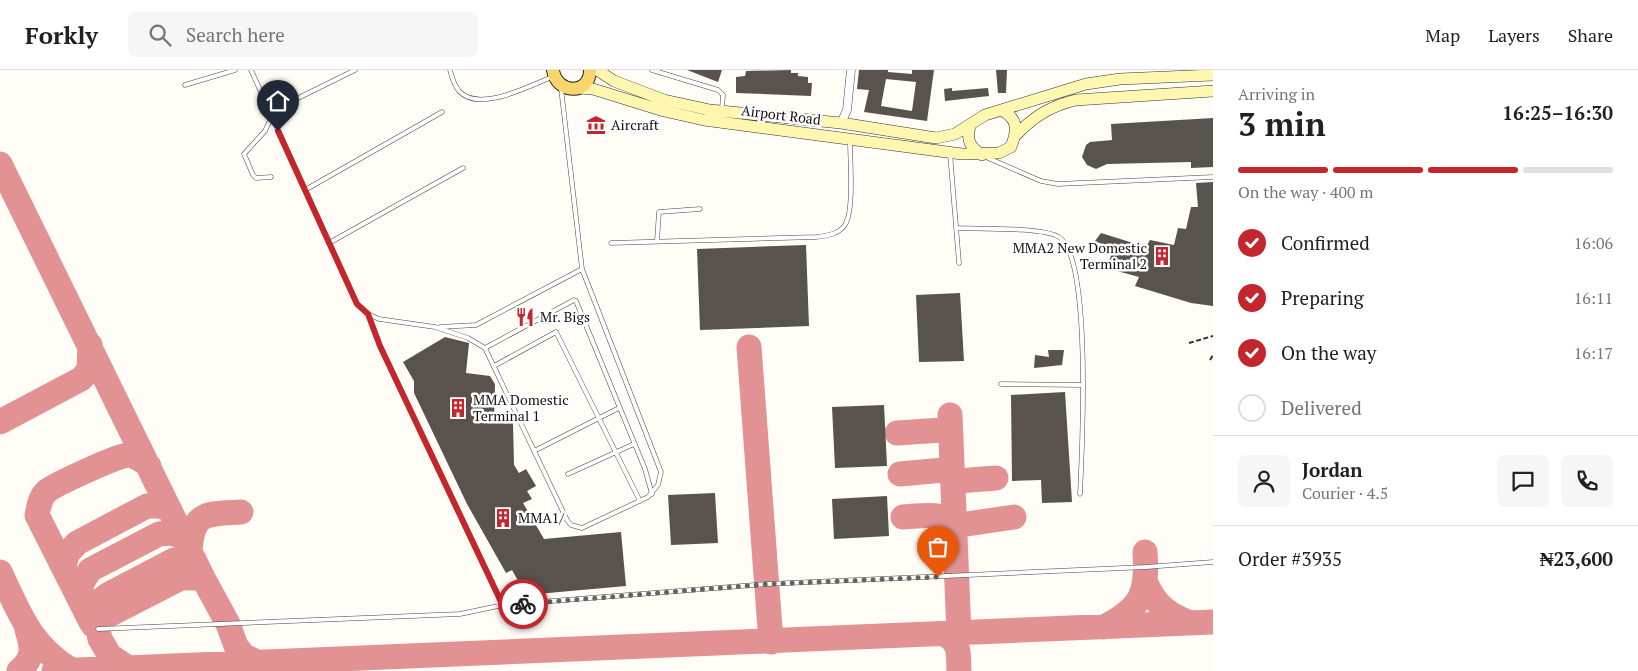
<!DOCTYPE html>
<html lang="en">
<head>
<meta charset="utf-8">
<style>
  :root { --surface:#fff; --page:#f6f6f6; --text:#202124; --muted:#757577; --line:#e0e0e0; --accent:#c4262e }
  body { margin:0; font-family:"PT Serif",serif; background:var(--page); color:var(--text); height:100vh; display:flex; flex-direction:column; font-size:19px; white-space:nowrap }
  * { box-sizing:border-box; margin:0 }
  p { font-size:16px; color:var(--muted) }
  .icon { flex:none; width:28px; height:28px; fill:none; stroke:currentColor; stroke-width:2; stroke-linecap:round; stroke-linejoin:round }
  .map { position:relative; flex:1; overflow:hidden }
  .panel { display:flex; flex-direction:column; background:var(--surface); width:425px }
  .panel>* { flex:none }
  .pin { position:absolute; display:grid; place-items:center; width:42px; height:42px; color:#fff; margin:-51px -21px; border-radius:50% 50% 50% 0; rotate:-45deg; box-shadow:0 0 5px #0007 }
  .pin .icon { rotate:45deg }
  .courier { position:absolute; display:grid; place-items:center; width:50px; height:50px; margin:-25px; border:4px solid #c4262e; border-radius:50%; background:#fff; color:#222; box-shadow:0 1px 6px #0007 }
  .overview em { font-style:normal; font-weight:600 }
  .overview div { display:flex; flex-direction:column-reverse }
  .overview { display:flex; align-items:center; justify-content:space-between; height:85px; padding:0 25px }
  h1 { font-size:32px; font-weight:600; line-height:38px }
  .bar { display:grid; grid-template-columns:repeat(4,1fr); gap:8px 5px; align-content:center; height:60px; padding:0 25px }
  .bar i { height:6px; border-radius:4px; background:var(--line) }
  .bar .current { background:var(--accent) }
  .bar p { grid-column:span 4 }
  .line { display:flex; align-items:center; gap:12px; padding:0 25px; border-top:1px solid var(--line) }
  .line div { flex:1 }
  .round { display:grid; place-items:center; flex:none; width:52px; height:52px; border-radius:8px; background:var(--page) }
  ol { padding:0 25px; list-style:none }
  li { display:flex; align-items:center; gap:15px; height:55px }
  li p { margin-inline-start:auto }
  li .icon { padding:5px; border-radius:50%; background:var(--accent); color:#fff; stroke-width:4 }
  li:last-child { color:var(--muted) }
  li i { width:28px; height:28px; border:2px solid var(--line); border-radius:50% }
  header { display:flex; align-items:center; gap:30px; box-sizing:border-box; height:70px; padding:0 25px; background:var(--surface); border-bottom:1px solid var(--line) }
  header strong { font-size:24px }
  nav { display:flex; gap:28px; margin-inline-start:auto; font-size:18px }
  .search { width:350px; height:45px; background:var(--page); display:flex; align-items:center; gap:12px; box-sizing:border-box; padding:0 18px; border-radius:8px; color:var(--muted); font-size:19px }
  main { display:flex; flex:1; min-height:0 }
  .map>svg:first-child { display:block }
</style>
</head>
<body>
<header>
<strong>Forkly</strong>
<div class="search"><svg class="icon" aria-label="search" viewBox="0 0 24 24"><circle cx="10" cy="10" r="6"/><path d="M15 15l6 6"/></svg>Search here</div>
<nav><a>Map</a><a>Layers</a><a>Share</a></nav>
</header>
<main>
<div class="map">
<svg width="1213" height="601" viewBox="0 0 1213 601">
  <rect width="100%" height="100%" fill="#fffdf5"/>
  <g fill="none" stroke-linecap="round" stroke-linejoin="round">
    <path stroke="#e29292" stroke-width="25" d="M0,94L203,508L228,554L236,576L244,586L257,592
      M749,277L771,572
      M950,345L959,564
      M0,352L81,309L89,300L90,275
      M897,363L943,360L951,366
      M900,404L944,400L952,406
      M953,416L958,411L996,408
      M903,447C921,446 941,441 954,455
      M954,458L960,455L1014,447
      M190,481C193,441 206,444 241,442
      M64,498L67,484L77,473L147,436H161L170,440
      M0,502C20,544 30,575 71,600
      M1145,511C1155,535 1167,544 1190,553
      M80,530L82,513L90,500L159,464L171,463L183,467
      M91,552L96,534L109,524L174,490H187L196,494
      M93,555L95,547L102,544H111L181,508H203
      M1104,557C1141,538 1148,524 1145,482
      M946,565C961,573 958,585 959,601
      M127,597L110,586L100,569L98,559L91,552L37,445C39,436 40,427 47,421C54,415 121,384 128,385C136,386 143,391 149,396
      M19,601C34,588 33,578 27,560
      M54,601L1213,552"/>
  </g>
  <path fill="#5a524d" fill-rule="evenodd" d="M687,0H722L718,12Z
    M791,0V3H798V6L808,7V13H812L811,26L736,23V7L745,6L746,1Z
    M859,0H888V2L912,4V0H934L927,51L864,42L869,20L857,19ZM886,9L916,12L912,41L881,36Z
    M996,0H1007L1006,23H998Z
    M952,18V21L988,18L989,26L945,31L944,19Z
    M1213,48V97L1191,98V92L1107,94L1096,99L1087,95L1082,87L1086,75L1090,72L1112,70L1111,54Z
    M1213,112V236L1191,233L1135,216L1139,207L1117,201L1118,194L1109,192L1113,179L1095,171L1101,163L1146,177L1150,170L1174,175L1178,158L1186,159L1191,137H1198L1196,113Z
    M806,175L809,256L700,260L697,179Z
    M960,223L964,291L919,292L916,225Z
    M445,267L469,273L466,303L490,306L495,314L494,352L513,353L514,395L519,403L526,399L536,416L527,421L532,429L523,433L544,469L621,462L626,516L526,525L512,500L506,503L467,434L414,323V311L403,292Z
    M1048,280H1064L1062,295L1034,298L1035,285L1049,287Z
    M1065,322L1072,432L1042,433L1041,410L1012,411L1011,325Z
    M884,335L887,396L835,398L832,337Z
    M715,423L718,473L671,475L668,425Z
    M887,426L889,466L834,469L832,429Z"/>
  <g fill="none" stroke-linecap="round" stroke-linejoin="round">
    <g stroke="#444" stroke-width="5">
      <path id="service" d="M251,0L357,234L368,244L379,249L435,257L468,268L485,278L567,450L571,455L582,458L648,427L658,415L661,402L582,199L561,18
        M450,0C452,8 454,15 459,21C479,43 529,16 552,7
        M652,0L718,20L723,25L722,39
        M185,15L235,0
        M270,42L355,0
        M950,83L959,193
        M988,88L1041,111L1058,114L1213,107
        M271,107L256,108L253,105L244,84L265,61L272,46
        M305,120L442,42
        M957,158C979,159 1043,157 1059,167C1092,188 1082,383 1080,424
        M657,171L659,142L700,139
        M329,173L463,98
        M611,173L816,167C826,166 841,164 846,153C854,137 850,90 850,71
        M368,244L380,276L503,535
        M440,257L476,255L582,199
        M485,278L574,230L576,231L645,399L652,424
        M494,296L556,262L640,431
        M1001,314L1083,315
        M534,381L619,338
        M568,404L634,374
        M98,559L460,544L503,535L767,514L1146,497L1213,492"/>
    </g>
    <g stroke="#444" stroke-width="9">
      <path id="minor" d="M841,53L847,40L851,0"/>
    </g>
    <g stroke="#333" stroke-width="12">
      <path id="secondary" d="M597,0L614,11L664,30L710,40L841,53L936,68L955,64L985,45L1086,14L1120,9L1213,5
        M579,18L593,19L664,41L704,50L962,84L999,83L1011,77C1017,61 1019,50 1003,41
        M970,56C966,70 970,77 982,85
        M1015,66C1033,47 1050,36 1076,30L1213,21"/>
    </g>
    <g stroke="#222" stroke-width="14">
      <path id="primary" d="M553,0C556,24 590,26 590,0"/>
    </g>
    <path stroke="#333" stroke-width="2" stroke-dasharray="5 2.5" stroke-linecap="butt" d="M1189,273L1213,266
      M1210,290L1213,285"/>
    <use href="#service" stroke="#fff" stroke-width="4"/>
    <use href="#minor" stroke="#fff" stroke-width="8"/>
    <use href="#secondary" stroke="#fff6b0" stroke-width="11"/>
    <use href="#primary" stroke="#f9d66b" stroke-width="12"/>
  </g>
  <g fill="none" stroke-linecap="round" stroke-linejoin="round">
    <path stroke="#646461" stroke-width="5" stroke-dasharray="0 9" d="M523,534L768,514L938,507"/>
    <path stroke="#c4262e" stroke-width="6" d="M278,61L357,234L368,244L380,276L503,536L523,534"/>
  </g>
  <defs>
    <g id="museum-bare" transform="scale(1.5)"><path d="M0-6L6-3V-2H-6V-3ZM-5-1h2V3h-2ZM-1-1h2V3h-2ZM3-1h2V3H3ZM-6 4H6V6H-6Z" fill="#c4262e" stroke="#fff" stroke-width="2.5" paint-order="stroke"/></g>
    <g id="building-bare" transform="scale(1.5)"><path d="M-4-6H4V6H1V3H-1V6H-4ZM-2.5-4.3h1.7v1.8h-1.7ZM.8-4.3h1.7v1.8H.8ZM-2.5-1h1.7V.8h-1.7ZM.8-1h1.7V.8H.8Z" fill="#c4262e" stroke="#fff" stroke-width="2.5" paint-order="stroke"/></g>
    <g id="restaurant-bare" transform="scale(1.5)"><path d="M-5-6h1v4h1v-4h1v4h1v-4h1v5L-1.5 .5V6h-2V.5L-5-1ZM5-6V6H3V1.5H1.5Q1.5-4 5-6Z" fill="#c4262e" stroke="#fff" stroke-width="2.5" paint-order="stroke"/></g>
  </defs>
  <g fill-rule="evenodd">
    <use href="#museum-bare" x="596" y="55"/>
    <use href="#building-bare" x="1162" y="186"/>
    <use href="#restaurant-bare" x="525" y="247"/>
    <use href="#building-bare" x="458" y="338"/>
    <use href="#building-bare" x="503" y="448"/>
  </g>
  <g text-anchor="middle" stroke-width="5" stroke-linejoin="round" paint-order="stroke">
    <g font-size="14" fill="#111" stroke="#fff">
      <text transform="translate(781 45) rotate(7)" y="5">Airport Road</text>
    </g>
    <g font-size="14" fill="#111" stroke="#fff" text-anchor="start">
      <text x="611" y="60">Aircraft</text>
      <text x="1147" y="183" text-anchor="end">MMA2 New Domestic<tspan x="1147" dy="16">Terminal 2</tspan></text>
      <text x="540" y="252">Mr. Bigs</text>
      <text x="473" y="335">MMA Domestic<tspan x="473" dy="16">Terminal 1</tspan></text>
      <text x="518" y="453">MMA1/</text>
    </g>
  </g>
</svg>
<div class="pin" style="left:938px;top:507px;background:#ea580c"><svg class="icon" aria-label="bag" viewBox="0 0 24 24"><path d="M5 8h14l-1 12H6zM9 8a3 3 0 0 1 6 0"/></svg></div>
<div class="pin" style="left:278px;top:61px;background:#1f2937"><svg class="icon" aria-label="home" viewBox="0 0 24 24"><path d="M3 11l9-7 9 7M6 9v11h12V9"/></svg></div>
<div class="courier" style="left:523px;top:534px"><svg class="icon" aria-label="bike" viewBox="0 0 24 24"><circle cx="6" cy="16" r="4"/><circle cx="18" cy="16" r="4"/><path d="M6 16l4-8h5l3 8M10 8l3 8H6M13 5h3"/></svg></div>
</div>
<section class="panel">
<div class="overview"><div><h1>3 min</h1><p>Arriving in</p></div><em>16:25–16:30</em></div>
<div class="bar"><i class="current"></i><i class="current"></i><i class="current"></i><i></i><p>On the way · 400 m</p></div>
<ol>
<li><svg class="icon" aria-label="check" viewBox="0 0 24 24"><path d="M5 12l5 5 9-10"/></svg>Confirmed<p>16:06</p></li>
<li><svg class="icon" aria-label="check" viewBox="0 0 24 24"><path d="M5 12l5 5 9-10"/></svg>Preparing<p>16:11</p></li>
<li><svg class="icon" aria-label="check" viewBox="0 0 24 24"><path d="M5 12l5 5 9-10"/></svg>On the way<p>16:17</p></li>
<li><i></i>Delivered</li>
</ol>
<div class="line" style="height:90px"><a class="round"><svg class="icon" aria-label="person" viewBox="0 0 24 24"><circle cx="12" cy="8" r="4"/><path d="M4 21q1-7 8-7t8 7"/></svg></a><div><b>Jordan</b><p>Courier · 4.5</p></div><a class="round"><svg class="icon" aria-label="chat" viewBox="0 0 24 24"><path d="M4 5h16v11H9l-5 4z"/></svg></a><a class="round"><svg class="icon" aria-label="phone" viewBox="0 0 24 24"><path d="M5 4h4l2 5-3 2q2 4 5 5l2-3 5 2v4C11 20 4 13 5 4z"/></svg></a></div>
<div class="line" style="height:65px"><div>Order #3935</div><b>₦23,600</b></div>
</section>
</main>
</body>
</html>
